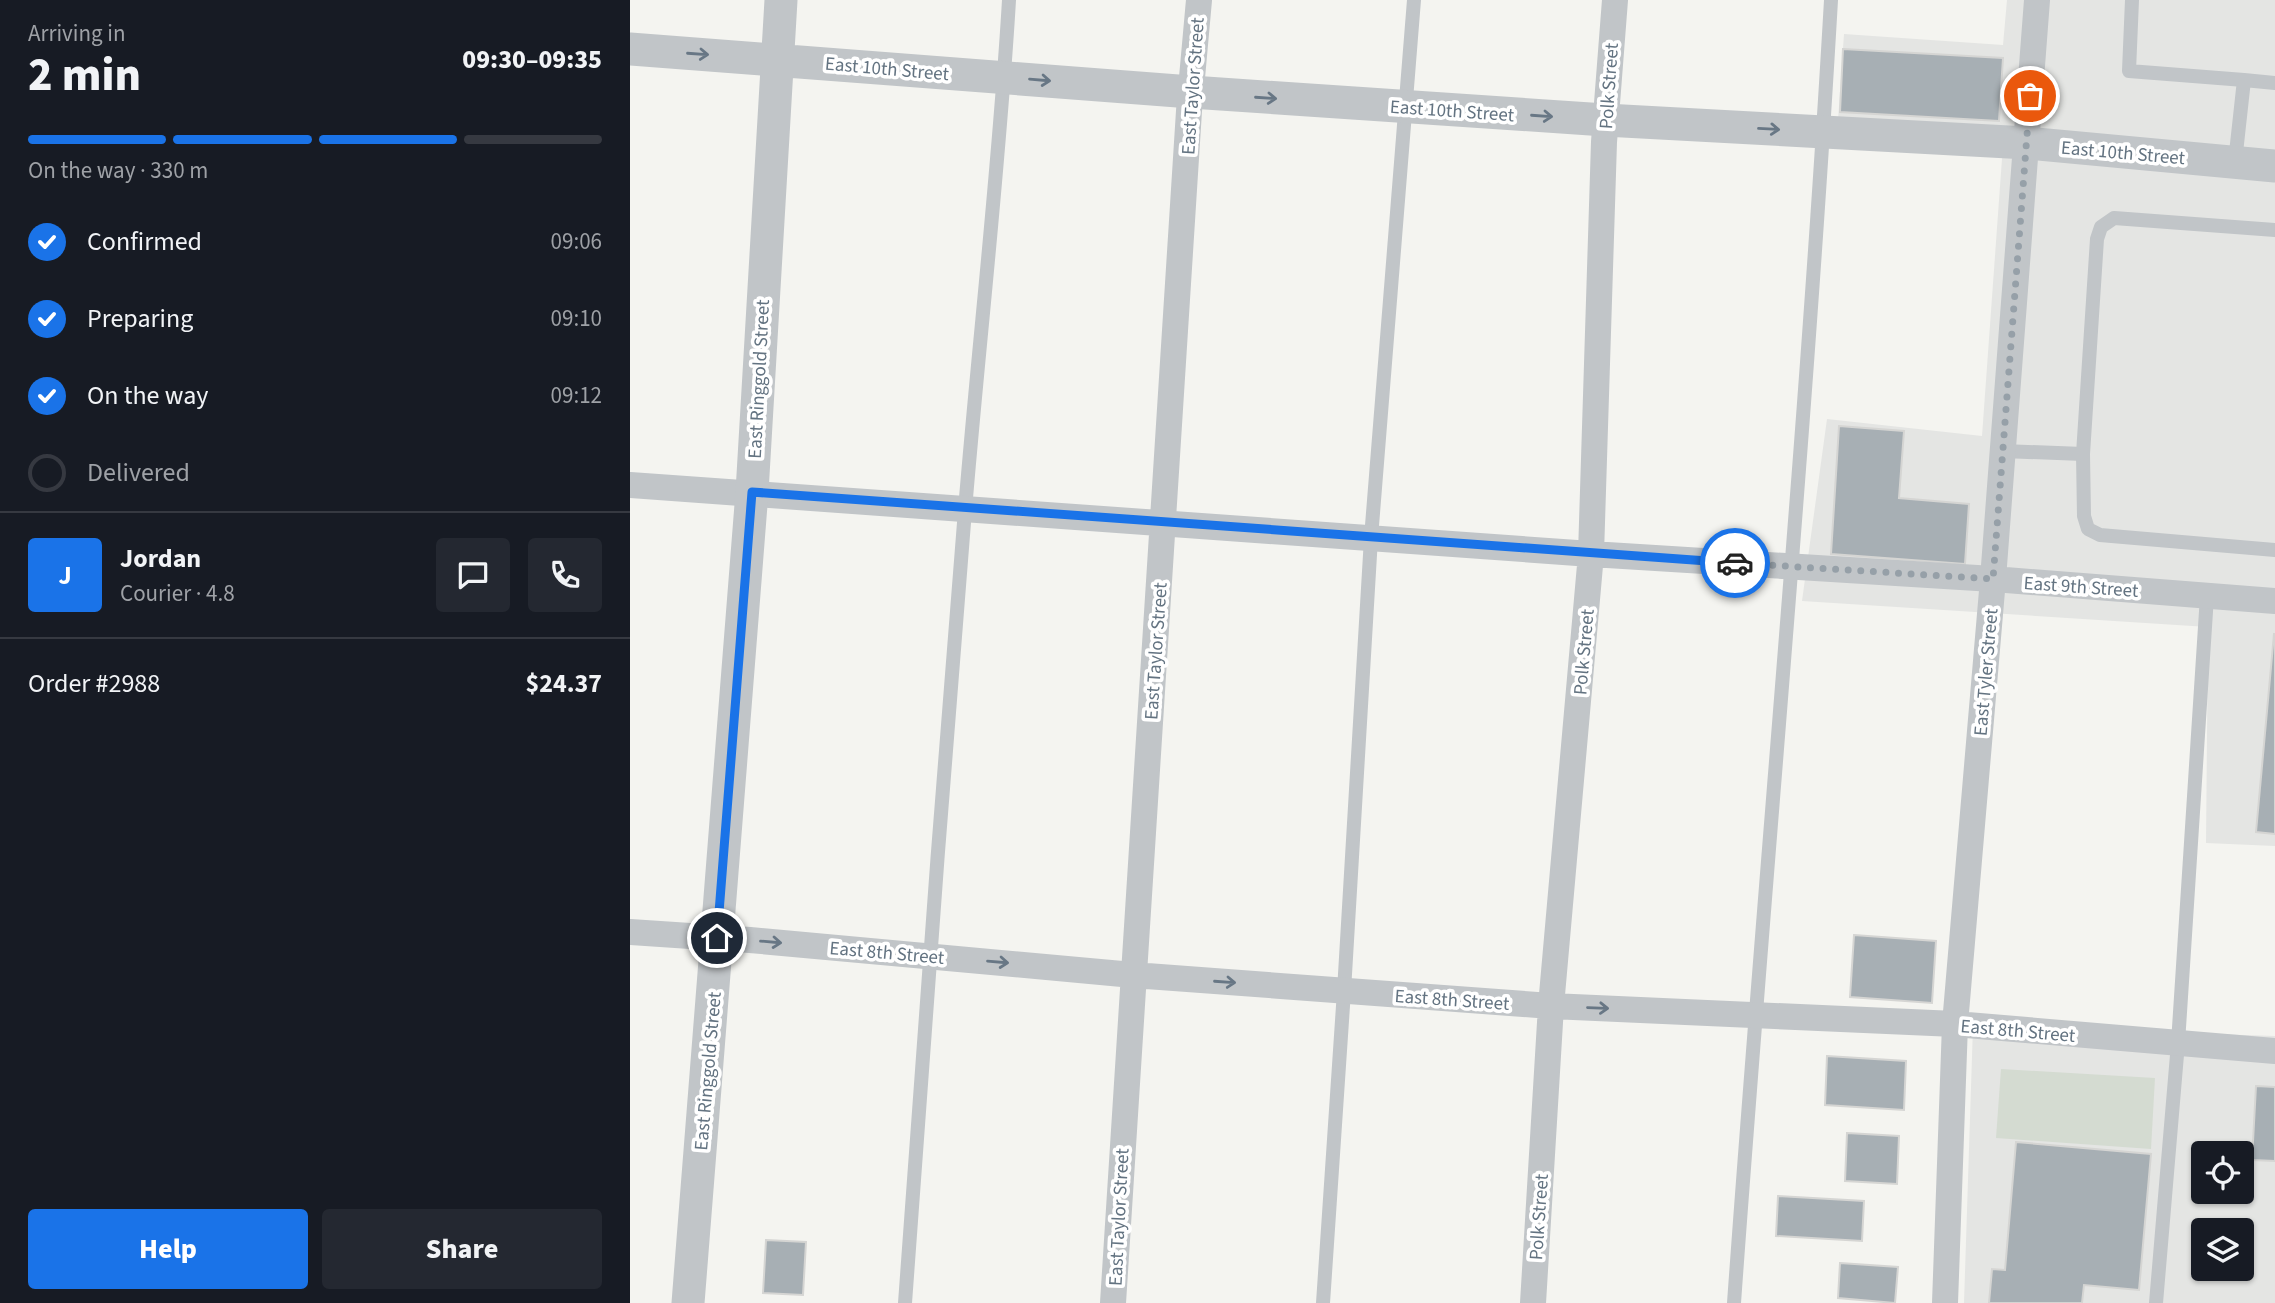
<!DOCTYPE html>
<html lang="en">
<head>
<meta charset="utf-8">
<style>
  :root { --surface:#171b24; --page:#242831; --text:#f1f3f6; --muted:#9ea1a6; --line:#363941; --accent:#1a73e8 }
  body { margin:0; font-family:"Source Sans 3",sans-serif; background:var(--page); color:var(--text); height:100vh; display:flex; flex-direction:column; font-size:26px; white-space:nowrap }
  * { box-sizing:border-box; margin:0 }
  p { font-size:23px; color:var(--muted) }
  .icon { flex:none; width:38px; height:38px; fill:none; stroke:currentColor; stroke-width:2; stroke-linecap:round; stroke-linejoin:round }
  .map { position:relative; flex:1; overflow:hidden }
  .panel { display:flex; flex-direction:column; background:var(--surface); width:630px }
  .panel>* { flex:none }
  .controls { position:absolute; left:1561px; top:1141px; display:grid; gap:14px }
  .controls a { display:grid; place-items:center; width:63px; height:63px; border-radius:7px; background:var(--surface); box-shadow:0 2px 5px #0004; font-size:35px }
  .pin { position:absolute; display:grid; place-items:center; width:60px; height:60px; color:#fff; margin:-30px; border:4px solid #fff; border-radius:50%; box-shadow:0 2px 7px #0007 }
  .courier { position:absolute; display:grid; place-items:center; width:70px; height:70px; margin:-35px; border:5px solid #1a73e8; border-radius:50%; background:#fff; color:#222; box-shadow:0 2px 9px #0007 }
  .headline em { font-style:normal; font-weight:800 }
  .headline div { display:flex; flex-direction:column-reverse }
  .headline { display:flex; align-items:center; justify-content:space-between; height:119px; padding:0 28px }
  h1 { font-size:46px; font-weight:800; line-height:52px }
  .bar { display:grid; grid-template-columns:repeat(4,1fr); gap:10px 7px; align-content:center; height:84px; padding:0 28px }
  .bar i { height:9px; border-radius:5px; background:var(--line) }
  .bar .current { background:var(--accent) }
  .bar p { grid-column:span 4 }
  .line { display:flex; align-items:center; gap:18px; padding:0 28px; border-top:2px solid var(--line) }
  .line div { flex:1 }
  .round { display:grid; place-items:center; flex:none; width:74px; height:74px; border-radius:7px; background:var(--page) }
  ol { padding:0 28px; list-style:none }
  li { display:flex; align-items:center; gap:21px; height:77px }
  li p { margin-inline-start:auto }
  li .icon { padding:7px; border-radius:50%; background:var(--accent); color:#fff; stroke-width:4 }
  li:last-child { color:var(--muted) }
  li i { width:38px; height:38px; border:4px solid var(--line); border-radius:50% }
  .cta { display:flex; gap:14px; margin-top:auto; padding:14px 28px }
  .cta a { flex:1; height:80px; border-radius:7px; background:var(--accent); color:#fff; font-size:28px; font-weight:800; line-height:80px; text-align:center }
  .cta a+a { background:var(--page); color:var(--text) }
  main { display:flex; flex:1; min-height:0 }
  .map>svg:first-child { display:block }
</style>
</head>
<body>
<main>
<section class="panel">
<div class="headline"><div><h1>2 min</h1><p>Arriving in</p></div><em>09:30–09:35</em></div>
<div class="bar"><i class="current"></i><i class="current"></i><i class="current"></i><i></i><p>On the way · 330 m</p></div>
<ol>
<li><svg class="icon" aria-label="check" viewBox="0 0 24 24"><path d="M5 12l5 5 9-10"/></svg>Confirmed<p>09:06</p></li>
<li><svg class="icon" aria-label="check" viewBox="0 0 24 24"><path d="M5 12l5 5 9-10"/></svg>Preparing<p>09:10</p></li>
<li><svg class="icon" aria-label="check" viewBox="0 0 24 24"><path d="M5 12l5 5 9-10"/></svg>On the way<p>09:12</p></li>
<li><i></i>Delivered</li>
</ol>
<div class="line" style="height:126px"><b class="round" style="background:var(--accent);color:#fff">J</b><div><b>Jordan</b><p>Courier · 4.8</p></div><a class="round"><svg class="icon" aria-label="chat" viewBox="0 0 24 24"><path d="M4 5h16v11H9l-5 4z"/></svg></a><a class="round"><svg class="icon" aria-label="phone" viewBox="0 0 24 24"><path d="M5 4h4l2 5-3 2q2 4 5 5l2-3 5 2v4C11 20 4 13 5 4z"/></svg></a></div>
<div class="line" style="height:91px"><div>Order #2988</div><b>$24.37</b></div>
<div class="cta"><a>Help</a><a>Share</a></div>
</section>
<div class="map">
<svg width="1645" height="1303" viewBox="0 0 1645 1303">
  <rect width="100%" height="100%" fill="#f4f4f0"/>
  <path fill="#e4e5e3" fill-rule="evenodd" d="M1377,0H1645V846L1576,843L1578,627L1172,601L1197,419L1352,436L1374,131L1208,120L1214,34L1373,45Z
    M1343,1026L1645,1036V1303H1334ZM1573,1153H1612V1192H1573ZM1573,1230H1612V1269H1573Z"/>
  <path fill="#d4dbd1" d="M1371,1069L1525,1078L1521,1149L1366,1138Z"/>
  <path fill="#a7afb4" stroke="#d5d5d3" stroke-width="2" d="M1213,49L1373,58L1369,121L1210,112Z
    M1209,426L1274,431L1269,498L1339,504L1335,564L1201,554Z
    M1644,634H1645V834L1626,832Z
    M1224,935L1306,941L1302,1003L1220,997Z
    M1197,1056L1276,1061L1274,1110L1195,1105Z
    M1626,1086L1645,1087V1161L1622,1160Z
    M1217,1133L1269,1136L1267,1184L1215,1181Z
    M1386,1142L1521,1154L1509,1290L1454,1285L1452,1303H1359L1362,1269L1375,1270Z
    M1148,1196L1234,1201L1232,1241L1146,1236Z
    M136,1240L176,1242L173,1295L133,1293Z
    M1210,1263L1268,1267L1265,1303L1208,1298Z"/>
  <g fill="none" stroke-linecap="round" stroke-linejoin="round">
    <path stroke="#c1c5c8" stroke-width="14" d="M1502,0L1499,71L1614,80L1605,162
      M1614,80L1645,83
      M1645,230L1484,218L1471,227L1467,239L1453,454L1454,516L1458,529L1470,535L1645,550
      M1373,451L1453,454
      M275,1303C294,1039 313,774 335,510C349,340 369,170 379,0
      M693,1303L714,991L741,538L784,0
      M1104,1303C1135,869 1176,435 1201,0
      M1526,1303L1548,1043L1577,596"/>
    <path stroke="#c1c5c8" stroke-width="26" d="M0,485L961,554L1363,579L1645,601
      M0,932L120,940L503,975L921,1006L1325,1024L1645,1051
      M483,1303L559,111L569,0
      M903,1303L921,1006L961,554L974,142L985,0
      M1315,1303L1325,1024L1363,579L1407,0"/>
    <path stroke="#c1c5c8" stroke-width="33" d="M0,49L561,92L975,120L1397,143L1645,166
      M58,1303L122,492L151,0"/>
  </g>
  <defs><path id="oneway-shaft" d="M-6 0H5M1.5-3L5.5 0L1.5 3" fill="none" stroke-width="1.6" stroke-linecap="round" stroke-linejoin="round" transform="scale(1.75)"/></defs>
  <g stroke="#687785">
    <use href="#oneway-shaft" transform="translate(68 54) rotate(4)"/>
    <use href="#oneway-shaft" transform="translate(410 80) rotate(5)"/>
    <use href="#oneway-shaft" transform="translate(636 98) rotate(4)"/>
    <use href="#oneway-shaft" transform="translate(912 116) rotate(4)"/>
    <use href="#oneway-shaft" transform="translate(1139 129) rotate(3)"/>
    <use href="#oneway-shaft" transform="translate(141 942) rotate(5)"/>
    <use href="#oneway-shaft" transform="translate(368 962) rotate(5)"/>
    <use href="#oneway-shaft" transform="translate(595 982) rotate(4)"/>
    <use href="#oneway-shaft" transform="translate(968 1008) rotate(2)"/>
  </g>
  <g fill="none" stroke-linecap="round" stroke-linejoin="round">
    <path stroke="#96a0a8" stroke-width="7" stroke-dasharray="0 12.6" d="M1105,563L1363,579L1400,96"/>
    <path stroke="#1a73e8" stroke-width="9" d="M87,938L122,492L1105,563"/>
  </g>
  <g text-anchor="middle" stroke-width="7" stroke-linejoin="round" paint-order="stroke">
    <g font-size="19" fill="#637381" stroke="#fff">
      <text transform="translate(257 68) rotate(5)" y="7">East 10th Street</text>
      <text transform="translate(562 86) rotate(-86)" y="7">East Taylor Street</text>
      <text transform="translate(978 86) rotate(-86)" y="7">Polk Street</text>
      <text transform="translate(822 110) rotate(4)" y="7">East 10th Street</text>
      <text transform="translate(1493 152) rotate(5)" y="7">East 10th Street</text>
      <text transform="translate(128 379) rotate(-87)" y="7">East Ringgold Street</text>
      <text transform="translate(1451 586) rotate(4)" y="7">East 9th Street</text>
      <text transform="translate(525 651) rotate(-86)" y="7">East Taylor Street</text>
      <text transform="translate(953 652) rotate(-85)" y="7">Polk Street</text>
      <text transform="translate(1355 672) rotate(-85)" y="7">East Tyler Street</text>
      <text transform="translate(257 952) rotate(5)" y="7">East 8th Street</text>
      <text transform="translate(822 999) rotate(4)" y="7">East 8th Street</text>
      <text transform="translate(1388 1030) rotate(5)" y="7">East 8th Street</text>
      <text transform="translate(77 1071) rotate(-85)" y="7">East Ringgold Street</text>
      <text transform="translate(488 1217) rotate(-87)" y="7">East Taylor Street</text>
      <text transform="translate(908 1217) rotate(-86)" y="7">Polk Street</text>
    </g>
  </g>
</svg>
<div class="controls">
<a><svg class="icon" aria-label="locate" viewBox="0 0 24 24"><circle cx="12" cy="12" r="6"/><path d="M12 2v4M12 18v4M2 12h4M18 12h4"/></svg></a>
<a><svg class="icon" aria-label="layers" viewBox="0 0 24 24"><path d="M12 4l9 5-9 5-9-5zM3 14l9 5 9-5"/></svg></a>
</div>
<div class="pin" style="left:1400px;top:96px;background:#ea580c"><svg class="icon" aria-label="bag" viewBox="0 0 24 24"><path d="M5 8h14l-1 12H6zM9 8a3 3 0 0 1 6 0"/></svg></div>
<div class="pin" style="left:87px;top:938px;background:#1f2937"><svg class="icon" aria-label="home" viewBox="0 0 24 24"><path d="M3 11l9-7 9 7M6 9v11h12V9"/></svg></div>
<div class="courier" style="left:1105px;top:563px"><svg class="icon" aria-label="car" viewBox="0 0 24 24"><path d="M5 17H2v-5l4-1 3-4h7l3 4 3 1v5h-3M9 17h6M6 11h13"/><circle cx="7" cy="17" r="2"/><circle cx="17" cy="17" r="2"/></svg></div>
</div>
</main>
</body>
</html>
